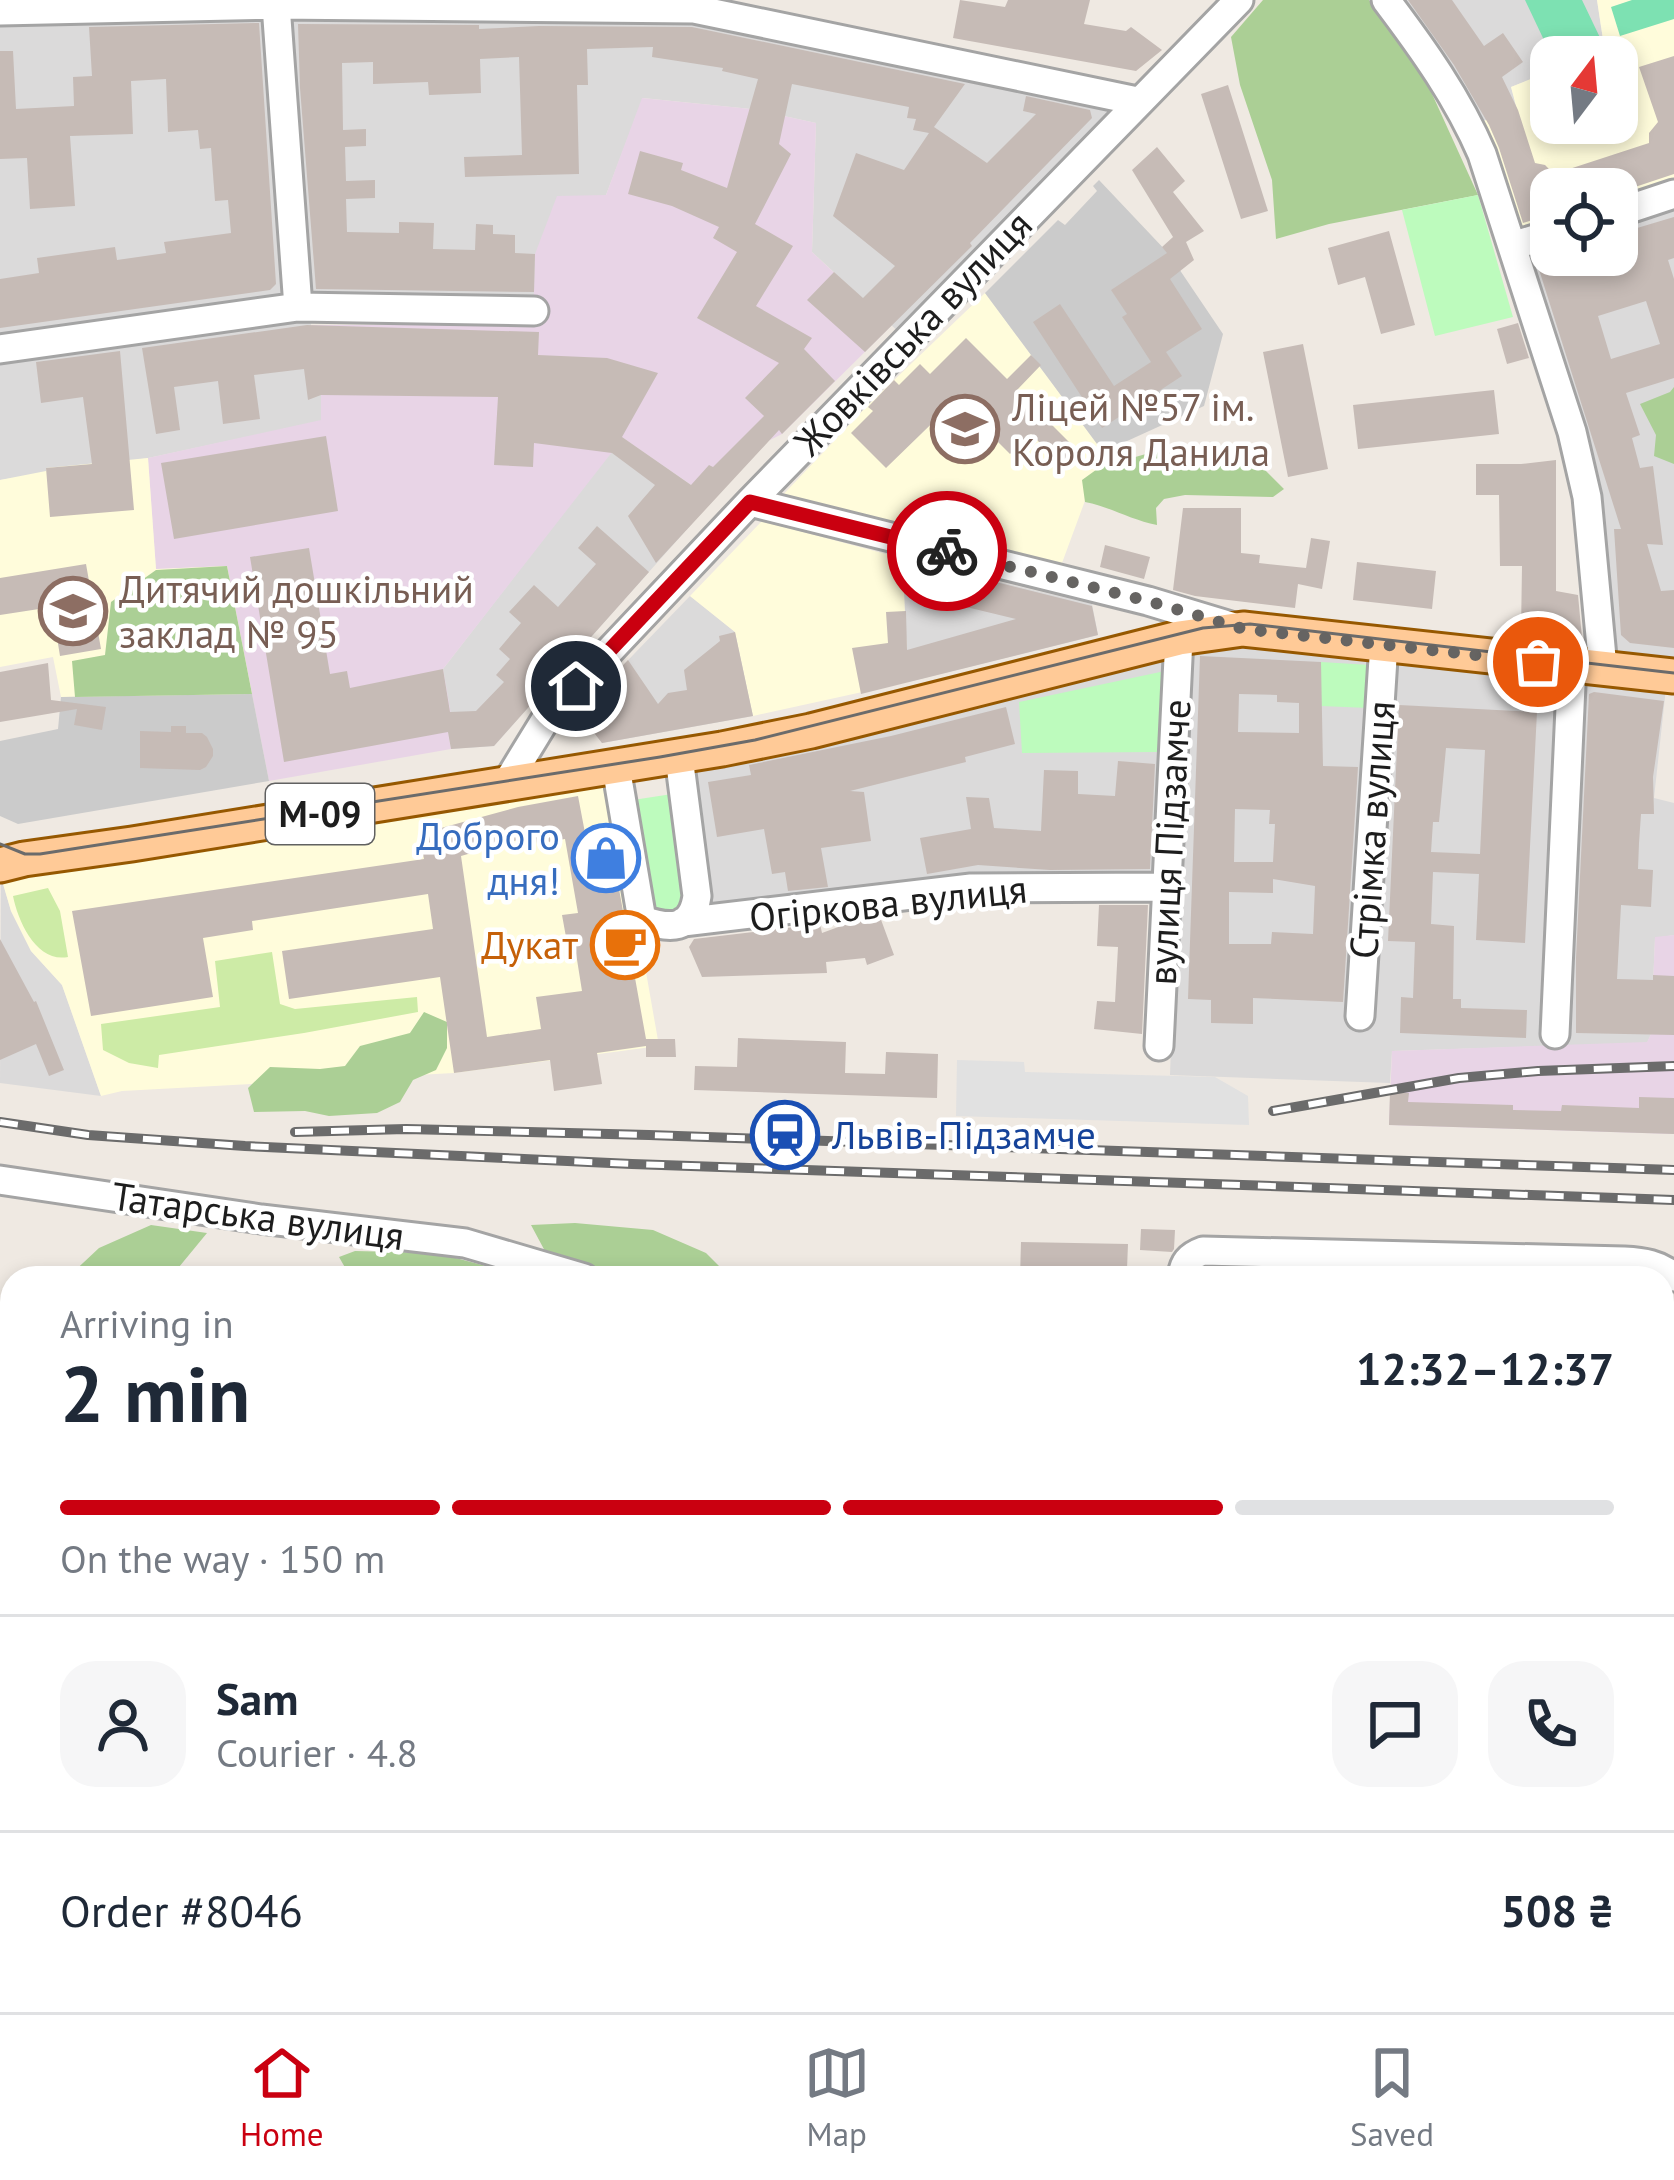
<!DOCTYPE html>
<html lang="en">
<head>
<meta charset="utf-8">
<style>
  :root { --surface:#fff; --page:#f6f6f7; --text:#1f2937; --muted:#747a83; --line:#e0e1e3; --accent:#ca0010 }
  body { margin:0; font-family:"PT Sans",sans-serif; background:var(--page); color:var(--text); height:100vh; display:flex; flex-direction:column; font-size:45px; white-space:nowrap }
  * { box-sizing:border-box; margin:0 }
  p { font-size:39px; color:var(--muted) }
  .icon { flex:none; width:66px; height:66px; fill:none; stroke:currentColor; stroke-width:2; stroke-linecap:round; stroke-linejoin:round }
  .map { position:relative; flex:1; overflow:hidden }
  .sheet { position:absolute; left:0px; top:1266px; width:1674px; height:747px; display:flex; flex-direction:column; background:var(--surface); border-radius:36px 36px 0 0; box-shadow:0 6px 18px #0003 }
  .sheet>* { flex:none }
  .needle { width:78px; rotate:16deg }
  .fabs { position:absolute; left:1530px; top:36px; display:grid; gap:24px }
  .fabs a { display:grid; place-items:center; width:108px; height:108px; border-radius:24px; background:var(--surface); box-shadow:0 6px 18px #0003; font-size:60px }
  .pin { position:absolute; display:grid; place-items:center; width:102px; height:102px; color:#fff; margin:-51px; border:6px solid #fff; border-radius:50%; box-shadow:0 3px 12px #0007 }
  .courier { position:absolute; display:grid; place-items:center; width:120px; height:120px; margin:-60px; border:9px solid #ca0010; border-radius:50%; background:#fff; color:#222; box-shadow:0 3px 15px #0007 }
  .headline em { font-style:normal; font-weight:700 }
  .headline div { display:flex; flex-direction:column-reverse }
  .headline { display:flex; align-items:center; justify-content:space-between; height:204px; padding:0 60px }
  h1 { font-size:78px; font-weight:700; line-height:90px }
  .bar { display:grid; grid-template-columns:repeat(4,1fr); gap:18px 12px; align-content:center; height:144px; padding:0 60px }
  .bar i { height:15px; border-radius:9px; background:var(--line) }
  .bar .selected { background:var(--accent) }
  .bar p { grid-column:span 4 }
  .line { display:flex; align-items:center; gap:30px; padding:0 60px; border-top:3px solid var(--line) }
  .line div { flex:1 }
  .round { display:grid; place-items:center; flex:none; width:126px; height:126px; border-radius:36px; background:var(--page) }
  .tabs { display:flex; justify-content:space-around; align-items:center; height:168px; border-top:3px solid var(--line); background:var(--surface); font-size:33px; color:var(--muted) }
  .tabs a { display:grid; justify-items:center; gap:6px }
  .tabs .selected { color:var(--accent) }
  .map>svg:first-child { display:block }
</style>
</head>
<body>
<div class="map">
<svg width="1674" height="2012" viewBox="0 0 1674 2012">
  <rect width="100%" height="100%" fill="#efe9e2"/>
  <path fill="#dbdada" d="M1392,0H1597L1604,46L1582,57H1551V71L1511,87L1518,110L1475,124Z
    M271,10L291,294L283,304L0,343V14Z
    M280,10L694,13L1101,97L1113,116L902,335L812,252L816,123L751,109L643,98L606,195L534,300H311Z
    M1674,199V663L1621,655L1609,644L1523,246L1551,237V255H1617V217Z
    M310,317L321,395L322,421L148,458L0,480V359Z
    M622,437L713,500L494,746L451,749L448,732L453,730L443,669Z
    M912,561L1092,604L1098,635L908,682L904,592Z
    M690,596L735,632L753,716L602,743L578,712Z
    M1230,644L1666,688L1654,798L1674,803V935L1655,938L1651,1034L1647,1043L1392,1051L1390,1083L1170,1075L1177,881L712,917L691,776L718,760L1192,648Z
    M1,877L11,911L31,951L62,985L101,1096L0,1083Z"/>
  <path fill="#e8d4e6" d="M642,98L751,109L816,123L812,252L891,326L782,434L768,441L713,500L623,438L443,669L454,731L448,732L451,749L269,781L227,566L156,570L148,458L321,420V395L312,325H533L535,254L557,196L606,195Z
    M1674,935V1134L1389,1125L1392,1051L1647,1042L1651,1034L1655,937Z"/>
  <path fill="#fffcdb" d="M1597,0H1674V184L1617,202V189H1551V222L1519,232L1483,121L1517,110L1511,87L1551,71V123H1617V57H1582L1604,46Z
    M985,293L1103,452L1062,563L781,497L867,406Z
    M148,458L156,569L227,566L252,694L61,697L53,657L0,667V480L46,471V468Z
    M762,521L912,561L904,592L908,682L753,716L735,632L690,596Z
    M613,784L659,1046L454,1073L122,1091L101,1096L62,985L31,951L11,911L1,877Z"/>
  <path fill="#cbcbcb" d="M1099,180L1169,254L1223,334L1204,406L1103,452L985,293L1058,220L1065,225L1097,191L1093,186Z
    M252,694L269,781L18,824L0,816V741L58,729L61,697Z"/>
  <path fill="#cdeba6" d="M48,888L60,911L68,957C37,963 18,922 13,896Z
    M272,952L280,1004L295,1009L417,997L418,1012L304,1033L159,1055L158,1068L129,1063L103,1050L101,1024L220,1007L215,961Z"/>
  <path fill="#abcf95" d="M1263,0H1369L1423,74L1478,195L1329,224L1276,239L1272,180L1240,85L1231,37Z
    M1674,387V464L1654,456L1656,435L1640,404L1670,392Z
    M1160,450L1203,463L1227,459L1262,467L1284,489L1273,497L1185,495L1164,499L1156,508L1157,525C1131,520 1111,507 1085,502L1082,480L1100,467Z
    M227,566L252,694L75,697L72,661L105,655L111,602L156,570Z
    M424,1012L447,1022V1048L436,1070L413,1080L400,1102L377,1113L329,1116L305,1111L254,1112L248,1088L270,1067L320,1069L345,1066L360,1046L410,1033Z
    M575,1223L653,1230L706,1253L731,1278H614L546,1253L531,1225Z
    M151,1225L207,1233L170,1278H67L99,1248Z
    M355,1251L437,1253L531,1278H351L339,1257Z
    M1662,1546L1674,1552V2012H952L928,2001H1662Z
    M12,1657V2001H132L165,2012H0V1659Z
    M221,2001H497L500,2012H213Z
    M533,2001H814L810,2012H530Z"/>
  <path fill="#bdfbbd" d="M1478,195L1513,317L1435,336L1402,210Z
    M1321,662L1370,665L1369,708L1321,706Z
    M1165,671L1159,752L1022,753L1019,702Z
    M672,794L691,907L651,914L633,800Z"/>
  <path fill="#7de1b2" d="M1525,0H1582L1604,46L1582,57H1552Z
    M1632,0H1674V19L1620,36L1611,7Z"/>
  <path fill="#e1e1e1" d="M957,1060L1024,1062L1025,1072L1215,1077L1248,1096L1249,1125L956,1116Z"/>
  <path fill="#c6bbb6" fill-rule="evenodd" d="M960,0L1005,7L1008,0H1090L1084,24L1126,31L1131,27L1162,50L1136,71L953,38Z
    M1408,0H1452L1484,46L1503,33L1523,62L1502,77L1518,110L1535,163L1545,165L1554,174L1649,143V133L1658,122L1639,67L1674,56V174L1617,193V189H1551V214L1523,223L1499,148L1489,125L1454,65Z
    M259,23L276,284L270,290L0,328V279L39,273L37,258L115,247L117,260L166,253L164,242L231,233L228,200L215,201L211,148L200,149L198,130L168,132L166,79L131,81L133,134L70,136L75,206L30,209L27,158L0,159V51H13L16,109L74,106L73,77L92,76L89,27Z
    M298,24L479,25V29L539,26L692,27L965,84L934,127L987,163L1036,114L1023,111L1026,96L1090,110L1092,118L970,243L972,246L865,352L807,300L834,272L863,298L895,266L833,216L856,153L904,170L931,130L929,133L913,130L916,119L907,118L909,107L792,84L779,144L791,154L755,224L793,246L756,306L812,338L804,349L835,381L782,434L779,430L656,563L628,516L655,485L612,453L534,443L533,467L494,465L498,397L321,395L308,400L304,369L254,375L260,419L223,424L218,381L174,387L180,430L156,434L142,348L307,325L539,332L538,355L607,358L658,373L622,437L691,485L709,465L713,467L764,416L745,398L779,363L697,318L737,252L713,238L719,227L672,206L628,194L640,151L683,163L681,170L727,188L758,79L722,71L723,68L652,57L653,47L587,49L588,85H577L579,174L465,177L464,157L522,155L519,57L480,59L481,93L429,95L428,82L373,84V62L342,63L343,130L366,129V146L345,147L346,181L375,180V198L346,199L347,232L399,233V222L434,223L433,249L475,250L476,224L493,225V234L515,235V253L535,254L534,292L316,289L300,88Z
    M1228,85L1268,211L1241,219L1201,94Z
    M1157,147L1185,181L1173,192L1204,231L1186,242L1194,260L1170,279L1202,329L1166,352L1182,376L1102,428L1033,322L1060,304L1114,386L1151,362L1122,317L1127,314L1111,290L1167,253L1162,247L1173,237L1132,170Z
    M1674,217V258L1668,260L1674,279V378L1626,393L1640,435L1632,438L1640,468L1653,466L1663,545L1647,544L1661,591L1674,590V648L1630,643L1621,635L1614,529H1621L1536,260L1550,255H1617V234ZM1646,301L1660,344L1611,359L1598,316Z
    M1389,231L1415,325L1381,334L1365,277L1338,285L1328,248Z
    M1518,323L1529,358L1507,364L1497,329Z
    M966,338L1007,379L1031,355L1041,365L1017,390L1080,453L1065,468L1031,434L1010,454L956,400L886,468L851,433L873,411L868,407L894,380L899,385L920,364L930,374Z
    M1303,344L1328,469L1288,477L1263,352Z
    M120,351L134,510L50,517L46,468L92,464L83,397L41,403L36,362Z
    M1494,390L1499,434L1358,449L1353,405Z
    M326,436L338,511L174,539L161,463Z
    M1556,460V591L1578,595L1582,638L1521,631L1522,566H1500L1499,495H1476V464H1521Z
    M1183,508H1241V553L1260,555L1259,563L1306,568L1311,538L1330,541L1322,589L1298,584L1295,608L1195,596L1173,590Z
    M597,526L649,572L494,746L451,749L448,732L284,762L250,557L309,548L330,674L347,671L350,688L443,669L450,712L476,711L504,682L496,675L510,659L499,649L521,623L509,612L534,585L558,607L596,564L578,548Z
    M1105,545L1150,557L1144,579L1100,567Z
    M912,561L1092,606L1098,635L861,694L852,648L888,643L886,612L906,611L907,650L1016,619L904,592Z
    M1357,562L1436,571L1432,609L1353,600Z
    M86,564L101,649L60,656L52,607L0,615V578Z
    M735,632L753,716L602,743L578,712L628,660L658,704L668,693L687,690L684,670L720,641L719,636Z
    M1200,656L1321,662L1323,766L1358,767L1343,1002L1253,998V1024L1211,1023V1000L1188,999ZM1239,694L1277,695V702L1299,703V733L1238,732ZM1235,809L1270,810L1269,824H1275L1273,862H1234ZM1273,879L1315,886L1313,934L1272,932L1271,944H1229V892L1273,893Z
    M48,663L51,700L106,707L102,730L74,725L77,709L0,722V672Z
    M1594,692L1664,701L1653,777L1654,814H1641L1639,843L1638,869L1653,870L1651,907L1621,905L1617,979L1653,980V975L1674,976V1035L1576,1033V958L1589,694Z
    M1399,705L1537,712L1525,943L1476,940L1479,874L1433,872L1431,924L1454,926L1453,999H1461V1008L1527,1010L1526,1038L1400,1033L1401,997L1413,998L1415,942L1388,941ZM1446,748L1485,750L1480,854L1431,852L1433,822H1439Z
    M1006,707L1015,744L965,757L966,762L850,791L864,792L871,841L821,848L828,887L788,891L785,872L772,874L764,829L717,837L708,782L751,775L749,765L891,736Z
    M171,726H186V733H202L207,737L213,749V756L206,767L200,770L140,768V731L171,732Z
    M1118,761L1155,764L1150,869L1050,870L978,865L927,874L920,838L971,829L966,797L989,798L994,828L1041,831L1044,770L1078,771V794L1115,796Z
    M578,796L589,854L612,850L646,1039H675L676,1057H646V1046L597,1053L602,1084L554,1091L550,1060L454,1073L440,977L289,999L282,951L433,929L428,894L252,921L253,930L203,938L213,997L91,1016L72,911L424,859L419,834L518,807ZM535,835L537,844L565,839L578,913L562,915L568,948L575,947L582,991L536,997L541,1029L487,1037L461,856Z
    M1099,905H1148L1142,1034L1094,1029L1097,1001L1115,1002L1118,947L1097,946Z
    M880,917L894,955L867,965L865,958L826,962L827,973L702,977L689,947L694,939L820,924L822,933L860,919Z
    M0,939L34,1002L36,1001L64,1070L49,1076L36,1044L0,1060Z
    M738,1038L846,1042L845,1073L885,1074L886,1052L938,1054L937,1098L694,1090L695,1066L737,1067Z
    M1390,1092L1409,1093L1408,1102L1513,1105V1110L1561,1111L1562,1105L1639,1108V1097L1674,1098V1134L1389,1125Z
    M1141,1229L1175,1230L1174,1249L1172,1252L1140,1250Z
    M1021,1242L1128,1244L1127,1269H1116V1278H1020Z"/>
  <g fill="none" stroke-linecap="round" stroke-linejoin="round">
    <g stroke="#a4a4a4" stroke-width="33">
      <path id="minor" d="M1386,0C1423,49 1458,98 1482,154L1572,432L1587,497L1603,668
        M276,5L298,307
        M0,11L276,5L694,9L1137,101
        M1617,213L1674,194
        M1512,246L1551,234
        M0,349L298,307L534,311
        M750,502L1148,601L1234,627
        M616,767L642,920C670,929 692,931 697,896L679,757
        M506,784L547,717L750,502L1239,0
        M683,922L971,888L1166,887
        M1360,1016L1384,643
        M1555,1034L1572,664
        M1159,1046L1179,638
        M0,1180L261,1219L465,1243L584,1278
        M1182,1278C1183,1263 1189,1256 1203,1251L1624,1261C1643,1262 1659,1264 1674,1277
        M1662,1511L1674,1515
        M0,1518L12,1513"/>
    </g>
    <g stroke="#965800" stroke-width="39">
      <path id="major" d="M0,865L24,859L132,844L722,749L811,731L1179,638L1243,629L1674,676"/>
    </g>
    <use href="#minor" stroke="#fff" stroke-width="27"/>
    <use href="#major" stroke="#ffca97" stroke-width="33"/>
    <path stroke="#6b6b6b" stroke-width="3" d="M0,844L25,854H40L660,757L755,740L1203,628L1250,624L1674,673"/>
    <g stroke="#6b6b6b" stroke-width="10">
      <path id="rail" d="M1273,1111L1459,1078L1538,1071L1674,1066
        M0,1122L88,1135L245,1146L632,1164L1674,1200
        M295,1132L406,1129L649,1135L1674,1170"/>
    </g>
    <use href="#rail" stroke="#fff" stroke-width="6" stroke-dasharray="18" stroke-linecap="butt"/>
  </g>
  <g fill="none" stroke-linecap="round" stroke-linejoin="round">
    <path stroke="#666462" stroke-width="12" stroke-dasharray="0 21.6" d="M947,551L1148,601L1244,629L1538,662"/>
    <path stroke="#ca0010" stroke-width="15" d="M576,686L750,502L947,551"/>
  </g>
  <defs>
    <g id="school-ring" transform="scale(3.45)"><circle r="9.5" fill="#fff" stroke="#8d6e63" stroke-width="1.5"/><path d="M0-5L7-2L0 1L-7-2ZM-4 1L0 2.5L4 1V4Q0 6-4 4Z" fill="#8d6e63"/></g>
    <g id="shop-ring" transform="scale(3.45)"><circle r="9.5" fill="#fff" stroke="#3f7fe0" stroke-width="1.5"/><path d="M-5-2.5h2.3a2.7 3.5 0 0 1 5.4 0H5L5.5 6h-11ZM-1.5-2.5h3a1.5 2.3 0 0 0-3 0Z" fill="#3f7fe0"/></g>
    <g id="cafe-ring" transform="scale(3.45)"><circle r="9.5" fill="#fff" stroke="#e8710a" stroke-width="1.5"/><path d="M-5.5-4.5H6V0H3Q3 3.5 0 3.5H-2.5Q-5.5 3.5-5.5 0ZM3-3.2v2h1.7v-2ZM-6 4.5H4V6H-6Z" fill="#e8710a"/></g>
    <g id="station-ring" transform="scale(3.45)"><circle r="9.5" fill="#fff" stroke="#1a4fb4" stroke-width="1.5"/><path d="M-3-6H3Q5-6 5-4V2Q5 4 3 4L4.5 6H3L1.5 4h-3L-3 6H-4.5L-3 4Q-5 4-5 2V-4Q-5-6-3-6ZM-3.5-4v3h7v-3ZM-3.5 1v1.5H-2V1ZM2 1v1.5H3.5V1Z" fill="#1a4fb4"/></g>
  </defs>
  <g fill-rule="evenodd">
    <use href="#school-ring" x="965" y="429"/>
    <use href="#school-ring" x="73" y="611"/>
    <use href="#shop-ring" x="606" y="858"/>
    <use href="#cafe-ring" x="625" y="945"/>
    <use href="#station-ring" x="785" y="1135"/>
  </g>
  <g text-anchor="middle" stroke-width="9" stroke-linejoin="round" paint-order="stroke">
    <rect fill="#fff" stroke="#616161" stroke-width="3" x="266" y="784" width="108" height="60" rx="9"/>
    <g font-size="36" font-weight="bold" fill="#1d1d1d">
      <text x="320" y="827">М-09</text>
    </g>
    <g font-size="39" fill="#1d1d1d" stroke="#fff">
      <text transform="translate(913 333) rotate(-46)" y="14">Жовківська вулиця</text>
      <text transform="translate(1372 830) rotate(-86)" y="14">Стрімка вулиця</text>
      <text transform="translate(1169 842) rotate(-87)" y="14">вулиця Підзамче</text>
      <text transform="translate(888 903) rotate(-6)" y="14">Огіркова вулиця</text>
      <text transform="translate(258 1216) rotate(8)" y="14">Татарська вулиця</text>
    </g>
    <g font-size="39" fill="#785e54" stroke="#fff" text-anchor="start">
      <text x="1012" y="421">Ліцей №57 ім.<tspan x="1012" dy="45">Короля Данила</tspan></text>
      <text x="119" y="603">Дитячий дошкільний<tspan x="119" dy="45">заклад № 95</tspan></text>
    </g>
    <g font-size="39" fill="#366cbe" stroke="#fff" text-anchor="end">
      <text x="560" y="850">Доброго<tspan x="560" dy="45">дня!</tspan></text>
    </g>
    <g font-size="39" fill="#c56008" stroke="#fff" text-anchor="end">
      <text x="578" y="959">Дукат</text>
    </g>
    <g font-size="39" fill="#164399" stroke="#fff" text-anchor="start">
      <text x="832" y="1149">Львів-Підзамче</text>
    </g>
  </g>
</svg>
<div class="fabs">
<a><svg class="needle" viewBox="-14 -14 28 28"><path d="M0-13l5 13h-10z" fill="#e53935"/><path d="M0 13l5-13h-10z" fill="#747a83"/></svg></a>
<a><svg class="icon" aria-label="locate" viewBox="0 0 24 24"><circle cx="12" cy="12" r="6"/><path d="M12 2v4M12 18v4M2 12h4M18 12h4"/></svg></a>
</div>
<div class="pin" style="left:1538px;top:662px;background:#ea580c"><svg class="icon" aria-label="bag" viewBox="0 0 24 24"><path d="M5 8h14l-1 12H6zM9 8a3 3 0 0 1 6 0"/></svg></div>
<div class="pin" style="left:576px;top:686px;background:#1f2937"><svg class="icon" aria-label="home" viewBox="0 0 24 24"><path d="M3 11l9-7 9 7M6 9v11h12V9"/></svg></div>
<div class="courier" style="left:947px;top:551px"><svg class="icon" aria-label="bike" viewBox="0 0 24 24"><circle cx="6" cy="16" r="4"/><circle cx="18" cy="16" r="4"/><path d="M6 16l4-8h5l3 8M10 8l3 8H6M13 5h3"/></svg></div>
<section class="sheet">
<div class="headline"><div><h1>2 min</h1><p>Arriving in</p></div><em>12:32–12:37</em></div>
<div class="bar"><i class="selected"></i><i class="selected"></i><i class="selected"></i><i></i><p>On the way · 150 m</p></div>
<div class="line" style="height:216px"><a class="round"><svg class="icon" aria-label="person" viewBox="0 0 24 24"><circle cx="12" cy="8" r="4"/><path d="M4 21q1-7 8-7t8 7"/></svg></a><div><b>Sam</b><p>Courier · 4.8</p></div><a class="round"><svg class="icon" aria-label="chat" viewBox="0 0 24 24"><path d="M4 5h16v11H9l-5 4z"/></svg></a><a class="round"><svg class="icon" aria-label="phone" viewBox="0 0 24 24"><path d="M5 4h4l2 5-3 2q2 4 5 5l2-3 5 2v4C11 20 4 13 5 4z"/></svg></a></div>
<div class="line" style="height:156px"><div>Order #8046</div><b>508 ₴</b></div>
</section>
</div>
<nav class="tabs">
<a class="selected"><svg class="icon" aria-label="home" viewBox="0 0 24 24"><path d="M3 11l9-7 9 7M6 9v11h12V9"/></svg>Home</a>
<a><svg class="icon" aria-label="map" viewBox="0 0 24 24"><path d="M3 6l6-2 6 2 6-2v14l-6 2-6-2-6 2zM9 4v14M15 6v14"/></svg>Map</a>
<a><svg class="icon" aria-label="saved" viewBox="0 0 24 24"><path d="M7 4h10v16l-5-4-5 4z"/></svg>Saved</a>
</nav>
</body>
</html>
